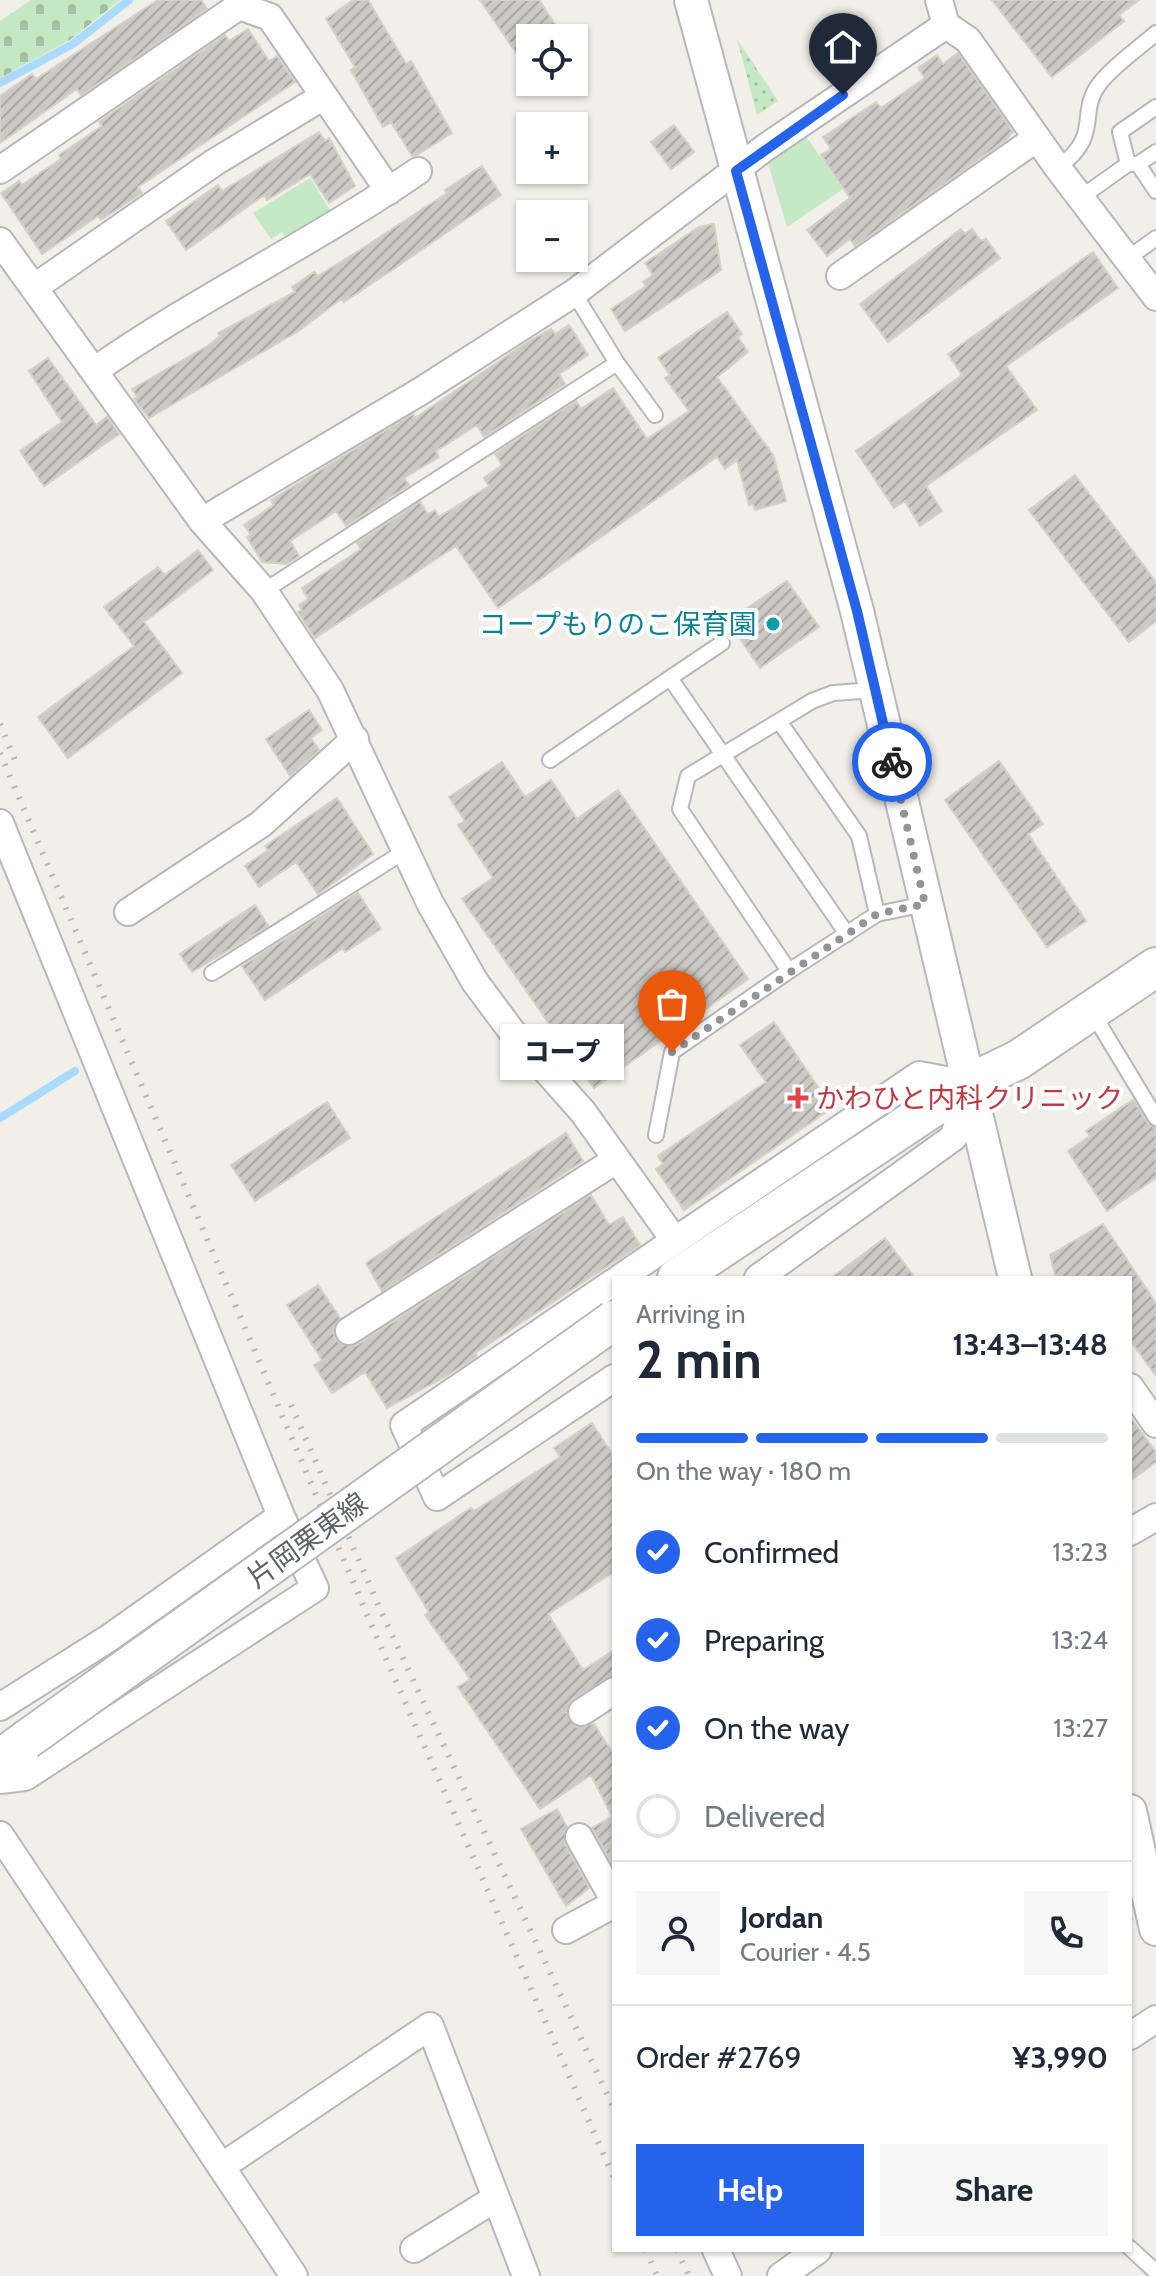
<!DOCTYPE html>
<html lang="en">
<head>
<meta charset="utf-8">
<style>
  :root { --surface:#fff; --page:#f6f6f7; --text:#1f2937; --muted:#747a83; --line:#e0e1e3; --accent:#2563eb }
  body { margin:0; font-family:Cabin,"Noto Sans JP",sans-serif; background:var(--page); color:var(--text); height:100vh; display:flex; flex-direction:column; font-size:30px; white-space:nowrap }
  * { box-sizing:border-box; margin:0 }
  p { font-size:26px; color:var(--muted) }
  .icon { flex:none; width:44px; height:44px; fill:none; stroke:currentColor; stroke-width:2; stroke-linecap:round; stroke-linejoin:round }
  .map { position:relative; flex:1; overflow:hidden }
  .sheet { position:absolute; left:612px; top:1276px; width:520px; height:976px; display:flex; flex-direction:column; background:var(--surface); border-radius:0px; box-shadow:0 2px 6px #0004 }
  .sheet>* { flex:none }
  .fabs { position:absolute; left:516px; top:24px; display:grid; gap:16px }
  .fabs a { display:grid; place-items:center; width:72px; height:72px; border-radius:0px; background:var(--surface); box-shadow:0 2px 6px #0004; font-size:40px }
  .pin { position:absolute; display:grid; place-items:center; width:68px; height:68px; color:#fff; margin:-82px -34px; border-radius:50% 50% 50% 0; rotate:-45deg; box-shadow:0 0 8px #0007 }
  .pin .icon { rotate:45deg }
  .courier { position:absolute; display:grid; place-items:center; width:80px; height:80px; margin:-40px; border:6px solid #2563eb; border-radius:50%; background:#fff; color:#222; box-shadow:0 2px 10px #0007 }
  .bubble { position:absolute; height:56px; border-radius:0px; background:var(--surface); box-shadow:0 2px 6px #0004; font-size:26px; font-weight:800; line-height:56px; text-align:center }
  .summary em { font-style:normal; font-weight:800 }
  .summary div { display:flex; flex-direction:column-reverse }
  .summary { display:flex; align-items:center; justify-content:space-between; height:136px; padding:0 24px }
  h1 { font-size:52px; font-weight:800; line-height:60px }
  .bar { display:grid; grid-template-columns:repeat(4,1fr); gap:12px 8px; align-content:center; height:96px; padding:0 24px }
  .bar i { height:10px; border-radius:6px; background:var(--line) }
  .bar .selected { background:var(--accent) }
  .bar p { grid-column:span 4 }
  .line { display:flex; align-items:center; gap:20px; padding:0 24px; border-top:2px solid var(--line) }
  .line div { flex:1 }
  .round { display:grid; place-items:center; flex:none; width:84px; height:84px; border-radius:0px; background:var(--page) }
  ol { padding:0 24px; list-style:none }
  li { display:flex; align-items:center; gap:24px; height:88px }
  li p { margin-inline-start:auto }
  li .icon { padding:8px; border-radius:50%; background:var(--accent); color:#fff; stroke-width:4 }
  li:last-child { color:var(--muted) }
  li i { width:44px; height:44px; border:4px solid var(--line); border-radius:50% }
  .button { display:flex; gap:16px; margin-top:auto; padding:16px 24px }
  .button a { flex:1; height:92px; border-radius:0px; background:var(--accent); color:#fff; font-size:32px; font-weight:800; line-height:92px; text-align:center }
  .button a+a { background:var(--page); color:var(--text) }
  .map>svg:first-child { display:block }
</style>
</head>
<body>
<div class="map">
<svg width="1156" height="2276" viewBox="0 0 1156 2276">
  <defs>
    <pattern id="grass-dots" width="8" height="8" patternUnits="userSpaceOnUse" patternTransform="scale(2)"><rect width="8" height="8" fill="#c5e8c5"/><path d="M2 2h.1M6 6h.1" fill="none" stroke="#a3c0a4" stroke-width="1.8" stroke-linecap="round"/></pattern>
    <pattern id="cemetery-stones" width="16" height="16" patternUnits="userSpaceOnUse" patternTransform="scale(2)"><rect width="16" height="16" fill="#c5e8c5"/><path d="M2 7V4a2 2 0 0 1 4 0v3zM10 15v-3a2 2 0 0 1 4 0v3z" fill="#a3c0a4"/></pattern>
    <pattern id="building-hatch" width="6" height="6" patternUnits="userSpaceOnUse" patternTransform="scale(2)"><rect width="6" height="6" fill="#cccac5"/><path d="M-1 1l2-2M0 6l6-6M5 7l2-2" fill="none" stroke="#a9a8a4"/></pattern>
  </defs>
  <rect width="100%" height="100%" fill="#f1efe8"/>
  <path fill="url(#grass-dots)" d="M737,39L778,101L757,115Z"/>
  <path fill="url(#cemetery-stones)" d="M31,0H120L70,40L0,78V21Z"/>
  <path fill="#c5e8c5" d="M805,135L843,189L787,227L767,160Z
    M310,178L330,210L287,239L282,232L271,239L253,213Z"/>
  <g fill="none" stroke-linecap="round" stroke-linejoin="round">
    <path stroke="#aadaff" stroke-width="8" d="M0,83L73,44L129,0
      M0,1118L75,1071"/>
  </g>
  <path fill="url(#building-hatch)" stroke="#d6d1c6" stroke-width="2" d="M158,0H201L207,9L81,95L77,89L0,143V96L32,74L36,79Z
    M353,0H368L406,64L411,61L452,133L417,155L412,156L391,122L383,127L351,70L355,67L326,19Z
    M480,0H539L564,38H530V73Z
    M992,0H1139L1119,15L1124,21L1052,77Z
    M248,29L269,61L277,56L295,82L138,187L142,193L101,220L98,216L42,254L1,193L19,181L22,185L61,159L59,155L102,126L99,122L225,35L229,41Z
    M958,53L1013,132L1006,140L855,246L850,239L827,256L807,230L850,198L821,155L831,149L823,137L876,102L881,108L925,78L918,68L937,55L943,64Z
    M674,125L694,152L671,169L651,142Z
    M319,132L325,141L329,138L355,186L329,203L310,174L267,200L264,195L186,250L166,221L218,185L222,191Z
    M482,166L501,195L395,268L344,302L341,299L300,330L149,418L134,399L137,397L132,389L209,345L220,336L218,333L295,292L292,287L314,272L318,276L360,250L447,193L445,190Z
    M714,224L721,270L625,331L611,309L646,286L643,282L653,275L645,263L699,227Z
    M961,229L965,234L972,229L981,241L986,239L1000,258L888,342L860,304Z
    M1093,252L1118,288L1006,366L1037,410L926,486L942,511L920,526L905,501L894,508L856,451L962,375L948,354Z
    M727,312L742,334L738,337L748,352L717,377L773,455L786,501L755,510L753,504L749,505L737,460L725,469L717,457L498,608L456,546L315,638L298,612L302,610L299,605L308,599L302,588L361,549L357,543L420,502L428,514L435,510L439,517L489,486L484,478L502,465L495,454L576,401L581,409L613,388L647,439L689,411L665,378L670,375L658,358Z
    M569,325L588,355L559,374L565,384L484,437L477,425L436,451L439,457L404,478L409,485L346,526L336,511L290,541L299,556L287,564L262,562L247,537L251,535L244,525L274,505L271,500L413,414L415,418L529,341L551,329L555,334Z
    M48,358L96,425L107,417L119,434L44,486L20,451L62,422L29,371Z
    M1075,475L1156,582V621L1129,642L1029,510Z
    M198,550L213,570L144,622L182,673L68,758L38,717L134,646L104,607L158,567L165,575Z
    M787,581L819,627L760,668L728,621Z
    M309,710L322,730L311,738L319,750L290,776L266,739Z
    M999,761L1043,824L1028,834L1086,921L1047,947L945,800Z
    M502,762L525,797L551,780L577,819L618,790L748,979L594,1088L462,899L493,878L458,825L465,821L449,797Z
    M337,798L373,854L318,894L296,862L259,887L245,866L268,850L265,846Z
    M358,893L381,929L345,952L343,948L265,1000L242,966Z
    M255,905L268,926L192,972L180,954Z
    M774,1022L832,1108L684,1210L656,1169L663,1164L658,1156L766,1082L740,1045Z
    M1133,1100L1148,1124L1156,1128V1178L1107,1211L1068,1151L1090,1136L1086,1131Z
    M327,1102L350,1138L255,1201L231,1165Z
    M566,1133L583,1161L382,1291L366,1263Z
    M591,1195L609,1225L623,1217L640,1245L475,1353L477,1356L445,1377L387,1408L365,1372L332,1393L314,1365L322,1360L287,1305L318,1285L340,1318L333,1331L335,1339L342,1345H357Z
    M1103,1224L1156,1303V1376L1130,1340V1278H1056L1050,1255Z
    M885,1238L915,1278H831Z
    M1130,1417L1156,1452V1462L1130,1481Z
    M592,1423L614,1457V1572L548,1614L583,1670L614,1650V1675L573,1699L566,1712L576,1727L594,1724L614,1755L611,1862L592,1828L612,1816L591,1775L540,1809L458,1687L470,1679L425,1615L429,1612L396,1558L471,1508L474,1511L560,1457L554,1448Z
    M557,1809L567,1827L565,1844L589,1888L566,1906L521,1829Z"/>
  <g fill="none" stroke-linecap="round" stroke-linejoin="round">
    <g stroke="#b5b8bc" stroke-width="18">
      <path id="service" d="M1132,164H1138L1156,152
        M1138,164L1156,191
        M1058,168C1104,133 1076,114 1100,83C1115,64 1138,49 1156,33
        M1080,198L1128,164L1120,132L1156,107
        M1127,259L1156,238
        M617,363L655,415
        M264,591L617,363L574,293
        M722,643L670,678L847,934
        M875,690L833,693L812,701L688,776L680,809L789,971L877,914L925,904
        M779,721L859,836L877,914
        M550,760L670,678
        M212,973L405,851
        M1092,1012L1156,1118
        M656,1135L672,1052L789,971
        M1130,2248L1156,2272"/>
    </g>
    <g stroke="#b5b8bc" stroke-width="30">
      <path id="minor" d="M939,0L946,25L968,40L1058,168L1156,297
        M0,170L239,6L270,17L324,96
        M0,241L202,521
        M840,276L1037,138
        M35,287L215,162L324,96L389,191
        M94,371C198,298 313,243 418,171
        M0,823L281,1516L315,1588L25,1777L0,1780
        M128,912L261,824L355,739
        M675,1241L583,1112L513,1033L475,982L430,903L330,690L264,591L202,521L421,391L574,293L766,147L946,25
        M620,1278L919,1075L968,1084L954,1137L758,1278
        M614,1282L404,1425L437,1497L614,1378
        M349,1331L616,1160
        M1130,1387L1156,1424
        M1130,1532L1156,1517
        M0,1707L109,1638L281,1516
        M582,1712L614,1691
        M0,1835L294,2276
        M579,1837L614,1900
        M566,1930L614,1904
        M1130,2036L1156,2019
        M221,2167L430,2026L526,2276
        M414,2249L496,2198
        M716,2250L728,2276
        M781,2276L818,2250"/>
    </g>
    <g stroke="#b5b8bc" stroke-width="36">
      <path id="tertiary" d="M691,0L857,611L1015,1278
        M1130,1811L1156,1929"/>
    </g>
    <g stroke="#b6babf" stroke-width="42">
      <path id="secondary" d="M677,1278L968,1084L1018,1060L1156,967
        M0,1759L26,1740"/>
    </g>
    <use href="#service" stroke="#fff" stroke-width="14"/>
    <use href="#minor" stroke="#fff" stroke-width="26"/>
    <use href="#tertiary" stroke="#fff" stroke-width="32"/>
    <use href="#secondary" stroke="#fff" stroke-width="38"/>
    <path stroke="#b6b7b8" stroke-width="6" stroke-dasharray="2 10" stroke-linecap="butt" d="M0,724L17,765
      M0,753L380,1645L614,2178
      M291,1405L385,1620L614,2109
      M646,2250L657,2276
      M677,2250L689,2276"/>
    <g stroke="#b6babf" stroke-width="42" stroke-linecap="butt">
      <path id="secondary-bridge" d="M26,1740L614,1320"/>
    </g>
    <use href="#secondary-bridge" stroke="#fff" stroke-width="38"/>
  </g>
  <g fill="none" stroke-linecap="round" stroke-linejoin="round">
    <path stroke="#929495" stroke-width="8" stroke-dasharray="0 14.4" d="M672,1052L877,914L925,904L892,762"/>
    <path stroke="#2563eb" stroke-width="10" d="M843,95L736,171L857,611L892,762"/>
  </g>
  <circle fill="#0f9aa8" stroke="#fff" stroke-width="3" cx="773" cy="624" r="8"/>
  <path fill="#e0444e" stroke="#fff" stroke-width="3" d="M794 1086h8v8h8v8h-8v8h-8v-8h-8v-8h8z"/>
  <g text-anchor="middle" stroke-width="8" stroke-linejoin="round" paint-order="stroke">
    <g font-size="28" fill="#0d838f" stroke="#fff" text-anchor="end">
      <text x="757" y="634">コープもりのこ保育園</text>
    </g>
    <g font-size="28" fill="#be3a42" stroke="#fff" text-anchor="start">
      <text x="816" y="1108">かわひと内科クリニック</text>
    </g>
    <g font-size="28" fill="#5f6368" stroke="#fff">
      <text transform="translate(307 1540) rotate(-36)" y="10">片岡栗東線</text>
    </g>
  </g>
</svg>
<div class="fabs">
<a><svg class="icon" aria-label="locate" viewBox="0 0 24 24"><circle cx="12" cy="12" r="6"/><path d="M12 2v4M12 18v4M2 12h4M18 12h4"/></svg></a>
<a>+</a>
<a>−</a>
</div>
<div class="pin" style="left:672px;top:1052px;background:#ea580c"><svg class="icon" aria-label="bag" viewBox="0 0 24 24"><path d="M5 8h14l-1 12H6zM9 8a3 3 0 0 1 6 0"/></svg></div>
<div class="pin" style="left:843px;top:95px;background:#1f2937"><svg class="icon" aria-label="home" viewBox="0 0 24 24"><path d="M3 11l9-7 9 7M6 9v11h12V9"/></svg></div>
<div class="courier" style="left:892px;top:762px"><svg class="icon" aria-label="bike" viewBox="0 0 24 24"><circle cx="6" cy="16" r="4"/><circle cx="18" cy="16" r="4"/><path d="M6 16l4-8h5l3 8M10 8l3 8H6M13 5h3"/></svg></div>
<div class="bubble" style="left:500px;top:1024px;width:124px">コープ</div>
<section class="sheet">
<div class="summary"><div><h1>2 min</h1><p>Arriving in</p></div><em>13:43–13:48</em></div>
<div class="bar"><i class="selected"></i><i class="selected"></i><i class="selected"></i><i></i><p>On the way · 180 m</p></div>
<ol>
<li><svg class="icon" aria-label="check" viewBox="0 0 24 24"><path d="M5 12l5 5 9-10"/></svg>Confirmed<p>13:23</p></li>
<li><svg class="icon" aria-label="check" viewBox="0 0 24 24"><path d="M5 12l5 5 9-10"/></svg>Preparing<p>13:24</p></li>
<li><svg class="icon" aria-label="check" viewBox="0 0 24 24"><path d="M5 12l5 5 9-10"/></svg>On the way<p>13:27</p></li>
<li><i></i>Delivered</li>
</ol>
<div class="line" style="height:144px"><a class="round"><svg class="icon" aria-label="person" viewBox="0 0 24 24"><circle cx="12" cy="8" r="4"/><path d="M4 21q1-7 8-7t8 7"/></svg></a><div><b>Jordan</b><p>Courier · 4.5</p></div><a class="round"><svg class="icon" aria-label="phone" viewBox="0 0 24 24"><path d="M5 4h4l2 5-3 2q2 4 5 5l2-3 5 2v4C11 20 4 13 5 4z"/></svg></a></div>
<div class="line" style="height:104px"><div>Order #2769</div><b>¥3,990</b></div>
<div class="button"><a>Help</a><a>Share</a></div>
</section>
</div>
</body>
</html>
